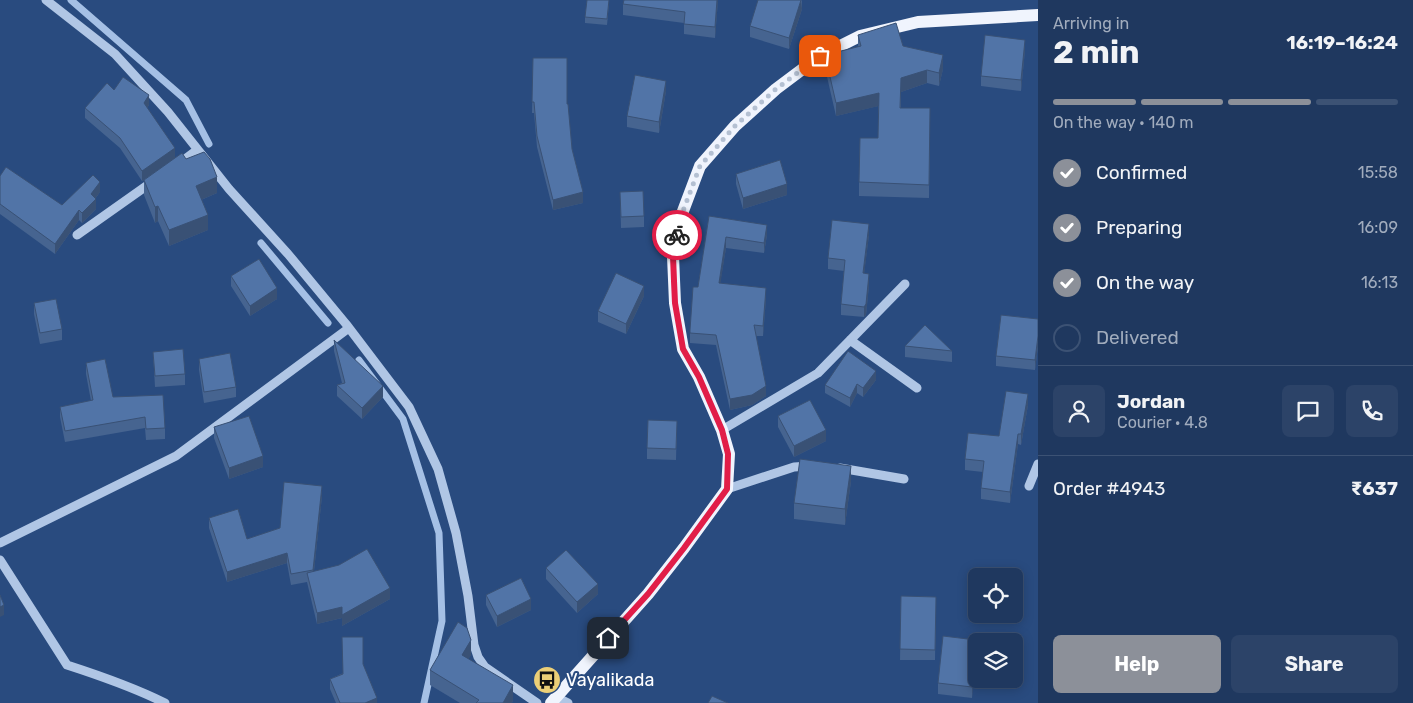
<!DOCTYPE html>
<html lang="en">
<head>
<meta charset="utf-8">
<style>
  :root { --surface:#1f385f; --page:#2c4368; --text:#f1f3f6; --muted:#a1acbd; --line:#3c5274; --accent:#8c9099 }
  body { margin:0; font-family:Rubik,sans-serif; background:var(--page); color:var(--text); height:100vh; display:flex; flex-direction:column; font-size:19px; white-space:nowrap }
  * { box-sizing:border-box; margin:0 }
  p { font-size:16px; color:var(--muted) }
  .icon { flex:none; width:28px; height:28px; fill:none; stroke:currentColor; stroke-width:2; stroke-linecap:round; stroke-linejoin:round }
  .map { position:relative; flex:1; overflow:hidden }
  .drawer { display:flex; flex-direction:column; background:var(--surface); width:375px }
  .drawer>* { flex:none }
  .buttons { position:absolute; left:968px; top:568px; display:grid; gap:10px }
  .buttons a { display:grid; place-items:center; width:55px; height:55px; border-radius:8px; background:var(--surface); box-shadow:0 2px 12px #0003,0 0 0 1px var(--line); font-size:25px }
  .pin { position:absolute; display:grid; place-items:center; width:42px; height:42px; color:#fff; margin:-21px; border-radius:10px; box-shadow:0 2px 8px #0006 }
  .courier { position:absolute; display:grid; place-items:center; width:50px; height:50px; margin:-25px; border:4px solid #e11d48; border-radius:50%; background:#fff; color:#222; box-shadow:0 1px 6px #0007 }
  .headline em { font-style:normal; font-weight:700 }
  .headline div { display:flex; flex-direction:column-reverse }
  .headline { display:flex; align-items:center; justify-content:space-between; height:85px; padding:0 15px }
  h1 { font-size:32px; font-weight:700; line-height:38px }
  .bar { display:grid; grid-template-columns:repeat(4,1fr); gap:8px 5px; align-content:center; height:60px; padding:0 15px }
  .bar i { height:6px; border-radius:4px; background:var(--line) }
  .bar .active { background:var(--accent) }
  .bar p { grid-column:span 4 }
  .line { display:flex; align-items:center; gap:12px; padding:0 15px; border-top:1px solid var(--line) }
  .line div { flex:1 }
  .round { display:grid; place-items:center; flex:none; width:52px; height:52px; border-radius:8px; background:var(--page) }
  ol { padding:0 15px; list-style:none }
  li { display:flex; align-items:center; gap:15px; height:55px }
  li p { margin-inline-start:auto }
  li .icon { padding:5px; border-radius:50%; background:var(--accent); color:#fff; stroke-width:4 }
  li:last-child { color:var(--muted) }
  li i { width:28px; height:28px; border:2px solid var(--line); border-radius:50% }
  .action { display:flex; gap:10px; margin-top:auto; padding:10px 15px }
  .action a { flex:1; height:58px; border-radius:8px; background:var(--accent); color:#fff; font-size:20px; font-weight:700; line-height:58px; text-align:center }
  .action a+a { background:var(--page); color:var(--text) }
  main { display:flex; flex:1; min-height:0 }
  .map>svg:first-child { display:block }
</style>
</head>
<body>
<main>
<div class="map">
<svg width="1038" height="703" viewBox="0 0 1038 703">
  <rect width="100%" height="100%" fill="#294b7f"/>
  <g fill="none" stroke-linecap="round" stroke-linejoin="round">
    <path stroke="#a5c0e5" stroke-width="7" d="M71,0L186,100L209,144
      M261,243L328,323
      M359,360L403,419L439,533L442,621L424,703"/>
    <path stroke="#b0c6e5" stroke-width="9" d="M46,0L115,54L168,112L229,189L288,254L346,324L409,407L438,469L456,533L468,596L474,645L478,657L485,667L537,703
      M177,165L197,150
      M77,235L152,182
      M850,340L917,388
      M722,430L818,373L905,284
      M840,468L904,479
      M1029,486L1038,464
      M727,489L794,467L810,466
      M0,543L176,456L349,328
      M0,560L67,665C101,676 133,687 165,703
      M556,697L568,703"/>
    <path stroke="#f0f4fd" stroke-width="12" d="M551,703L648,594L684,548L727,489L729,454L722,430L699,377L683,349L675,303L673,256L680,219L700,166L735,126L776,89L820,56L860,36L918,22L1038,15"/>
  </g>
  <path fill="#466490" d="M718,0L715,38L684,34V23L623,15V4Z
    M802,0V9L789,49L750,37V26Z
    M609,3L607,25L585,23V17Z
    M858,35L903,46L943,69L939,86L927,83L901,92V108H930L929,198L859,196V182L878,138V106L836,116L825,68V55L858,47Z
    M1025,50L1021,91L981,86V76Z
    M533,58L567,104L572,149L583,203L553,210L537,147L534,113H532Z
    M114,90L149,105L147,108L175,158L186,159L217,193L201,200L208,230L169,246L158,221L155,223L144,195V180L142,181L120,148L85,118V108Z
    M666,91L659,133L627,127V116Z
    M736,174L787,195L743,209L736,184Z
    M0,176L62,205L100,192L95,199L96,209L82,223L79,220L55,254L0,214Z
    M620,192L644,216V227L621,228Z
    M709,216L767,235L764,253L726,248L720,283L766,298L763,336H756L766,396L752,405L730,410L716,345L690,343V330L698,287Z
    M869,235L864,273L869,285L866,315L864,317L841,315V304L844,271L828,269V258Z
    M231,276L277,299L250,316L231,286Z
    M644,296L626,334L598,322V311Z
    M34,303L62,329V340L40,344L34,314Z
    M1038,319V346L1035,370L996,366V356Z
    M334,340L383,397L362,419L337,396V385L342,383L334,351Z
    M905,346L952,351V362L905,357Z
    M153,352L185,374V385L155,387Z
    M199,359L236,387V397L204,403L199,370Z
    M86,363L113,397L165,428V439L146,440L145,428L65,442L60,417V407L91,401L86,374Z
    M876,380L863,397L857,393L850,407L825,393V385Z
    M1028,405L1021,445L1018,444L1010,503L981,499V488L983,472L965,470V459L999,436Z
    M778,416L826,441L794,457L778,427Z
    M677,421L676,460L647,459V448Z
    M214,427L263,467L229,479L214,438Z
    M851,481L845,525L794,519V503Z
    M322,496L314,571L390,599L342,626V618L317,624L307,582L291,585L287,563L227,582L209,528V518L247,539L280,528Z
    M546,568L598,594L577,613L546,579Z
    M486,595L531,610L497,627L486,605Z
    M901,596L936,597L935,660H900Z
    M976,640L972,698L938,694V683Z
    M471,655L468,659L513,700L512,703H460L430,685V670Z
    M363,664L377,703H336L330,689V679Z"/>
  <path fill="#395175" d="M717,0H718L715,38V27Z
    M801,0L802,9L789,49V38Z
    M1025,40V50L1021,91V80Z
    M943,55V69L939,86V73Z
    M927,70V83L901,92L900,121L901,78Z
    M666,81V91L659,133V122Z
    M879,93V106L836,116V103Z
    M149,95V105L144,113V103Z
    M175,148V158L142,181V171Z
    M217,177V193L196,202V186Z
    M100,182V192L92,203L96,199V209L82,223V213L91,194Z
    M787,184V195L743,209V198Z
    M583,192V203L553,210V200Z
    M158,206V221L155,223V207Z
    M79,210V220L55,254V244Z
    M208,215V230L169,246V230Z
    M869,224V235L863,284V273Z
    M767,225V235L764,253V243Z
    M726,237V248L719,293V283Z
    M869,274V285L866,315L864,317V307Z
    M644,286V296L626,334V324Z
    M277,288V299L250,316V306Z
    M766,288V298L763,336V326Z
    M1038,336V346L1035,370V360Z
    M876,371V380L863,397V388Z
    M857,384V393L850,407V398Z
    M383,386V397L362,419V408Z
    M766,386V396L752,405L730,410V399Z
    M1028,394V405L1021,445V434Z
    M826,430V441L794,457V446Z
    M1018,434V444L1010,503V492Z
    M263,456V467L229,479V468Z
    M851,466V481L845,525V509Z
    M322,486V496L313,580V570Z
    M287,553V563L227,582V572Z
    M598,584V594L577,613V602Z
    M390,588V599L342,626V615Z
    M531,599V610L497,627V616Z
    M4,605V615L0,617V607Z
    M342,607V618L317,624V613Z
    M471,640V655L462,670V655Z
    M976,640V651L972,698V687Z
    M513,685V700L512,703H503Z
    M377,698V703H365Z"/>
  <path fill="#5174a7" stroke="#395175" d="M587,0H609L607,19L585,17Z
    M624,0H717L715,27L684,24L685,12L623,4Z
    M758,0H801L789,38L750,26Z
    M896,23L903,46L943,55L939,73L927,70L901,78L900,108H930L929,185L859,182L860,138H878L879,93L836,103L825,55L861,46L858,35Z
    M985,35L1025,40L1021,80L981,76Z
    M533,58H567V104H568L572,149L583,192L553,200L537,136L534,102H532Z
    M635,75L666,81L659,122L627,116Z
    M123,77L149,95L144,103L175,148L142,171L120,138L85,108L107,83L114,90Z
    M204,152L210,159L217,177L196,186L208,215L169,230L158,206L155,207L144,180L182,153L186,159Z
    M780,160L787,184L743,198L736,174Z
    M6,167L62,205L93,175L100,182L91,194L96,199L82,213L79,210L55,244L0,204V176Z
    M643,191L644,216L621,217L620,192Z
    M709,216L767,225L764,243L726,237L719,283L766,288L763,326L754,325L766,386L752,395L730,399L716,335L690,333V330L693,287H698Z
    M832,220L869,224L863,273L869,274L866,304L864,307L841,304L845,260L828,258Z
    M259,259L277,288L250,306L231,276Z
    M616,273L644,286L626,324L598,311Z
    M56,299L62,329L40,333L34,303Z
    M1001,315L1038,319V336L1035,360L996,356Z
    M925,325L952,351L905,346Z
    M334,340L383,386L362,408L337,385L345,383Z
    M183,349L185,374L155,376L153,352Z
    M848,351L876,371L863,388L857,384L850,398L825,385Z
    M230,353L236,387L204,392L199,359Z
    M105,359L113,397L163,395L165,428L146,429L145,417L65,431L60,407L93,400L86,363Z
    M1006,391L1028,394L1021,434H1018L1010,492L981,488L984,461L965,459L968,433L999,436Z
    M810,400L826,430L794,446L778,416Z
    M249,416L263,456L229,468L214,427Z
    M648,420L677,421L676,449L647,448Z
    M800,459L851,466L845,509L794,503Z
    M284,482L322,486L313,570L291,574L287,553L227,572L209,518L238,509L247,539L280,528Z
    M367,549L390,588L342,615V607L317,613L307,573L339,565Z
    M566,550L598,584L577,602L546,568Z
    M521,578L531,599L497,616L486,595Z
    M0,595L4,605L0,607Z
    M901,596L936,597L935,650L900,649Z
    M458,622L467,628L471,640L462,655L513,685L503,703H476L479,700L430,670Z
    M943,636L976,640L972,687L938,683Z
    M342,637H363V664L377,698L365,703H340L330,679L343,674Z
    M712,696L728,703H708Z"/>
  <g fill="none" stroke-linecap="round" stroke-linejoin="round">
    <path stroke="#b4c0d2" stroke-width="5" stroke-dasharray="0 9" d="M677,235L680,219L700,166L735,126L776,89L820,56"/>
    <path stroke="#e11d48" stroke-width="6" d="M608,638L648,594L684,548L727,489L728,454L722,430L699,377L683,349L675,303L674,281L673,256L677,235"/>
  </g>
  <defs>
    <g id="bus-disc" transform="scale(1.4375)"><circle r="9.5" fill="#eccf77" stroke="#294b7f"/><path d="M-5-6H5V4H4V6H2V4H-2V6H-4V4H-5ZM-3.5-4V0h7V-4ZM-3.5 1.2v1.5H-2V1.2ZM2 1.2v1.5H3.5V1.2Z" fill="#111"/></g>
  </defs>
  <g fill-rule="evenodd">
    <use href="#bus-disc" x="547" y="680"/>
  </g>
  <g text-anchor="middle" stroke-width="4" stroke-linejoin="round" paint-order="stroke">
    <g font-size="18" fill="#fff" stroke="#294b7f" text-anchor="start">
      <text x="566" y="686">Vayalikada</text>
    </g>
  </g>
</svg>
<div class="buttons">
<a><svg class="icon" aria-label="locate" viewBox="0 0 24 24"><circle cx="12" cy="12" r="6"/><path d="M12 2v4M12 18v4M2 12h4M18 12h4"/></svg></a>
<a><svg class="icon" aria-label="layers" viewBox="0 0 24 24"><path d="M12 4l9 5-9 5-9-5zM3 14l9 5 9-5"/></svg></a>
</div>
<div class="pin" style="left:820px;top:56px;background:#ea580c"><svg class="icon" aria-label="bag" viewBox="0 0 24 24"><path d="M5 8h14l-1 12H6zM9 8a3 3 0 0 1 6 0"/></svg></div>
<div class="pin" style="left:608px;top:638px;background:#1f2937"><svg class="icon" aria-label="home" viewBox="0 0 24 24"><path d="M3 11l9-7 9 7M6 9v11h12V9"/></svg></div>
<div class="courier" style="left:677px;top:235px"><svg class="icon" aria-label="bike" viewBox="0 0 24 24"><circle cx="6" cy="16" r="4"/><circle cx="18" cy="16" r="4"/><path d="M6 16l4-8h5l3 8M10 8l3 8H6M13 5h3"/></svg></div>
</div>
<section class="drawer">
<div class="headline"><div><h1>2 min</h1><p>Arriving in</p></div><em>16:19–16:24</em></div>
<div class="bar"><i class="active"></i><i class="active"></i><i class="active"></i><i></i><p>On the way · 140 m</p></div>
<ol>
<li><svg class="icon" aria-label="check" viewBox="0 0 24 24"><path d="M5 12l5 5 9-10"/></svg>Confirmed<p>15:58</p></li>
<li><svg class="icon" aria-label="check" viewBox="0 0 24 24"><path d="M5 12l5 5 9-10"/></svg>Preparing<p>16:09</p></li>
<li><svg class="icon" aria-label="check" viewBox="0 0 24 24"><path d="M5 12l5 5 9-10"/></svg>On the way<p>16:13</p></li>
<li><i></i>Delivered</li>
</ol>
<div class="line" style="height:90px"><a class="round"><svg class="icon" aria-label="person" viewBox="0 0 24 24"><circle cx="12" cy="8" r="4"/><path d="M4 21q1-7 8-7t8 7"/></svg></a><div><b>Jordan</b><p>Courier · 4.8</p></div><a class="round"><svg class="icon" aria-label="chat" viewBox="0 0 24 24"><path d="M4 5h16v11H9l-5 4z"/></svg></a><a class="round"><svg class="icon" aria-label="phone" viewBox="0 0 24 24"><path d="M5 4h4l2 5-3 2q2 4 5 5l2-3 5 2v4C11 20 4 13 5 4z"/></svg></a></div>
<div class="line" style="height:65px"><div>Order #4943</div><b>₹637</b></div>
<div class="action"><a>Help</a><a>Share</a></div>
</section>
</main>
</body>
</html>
